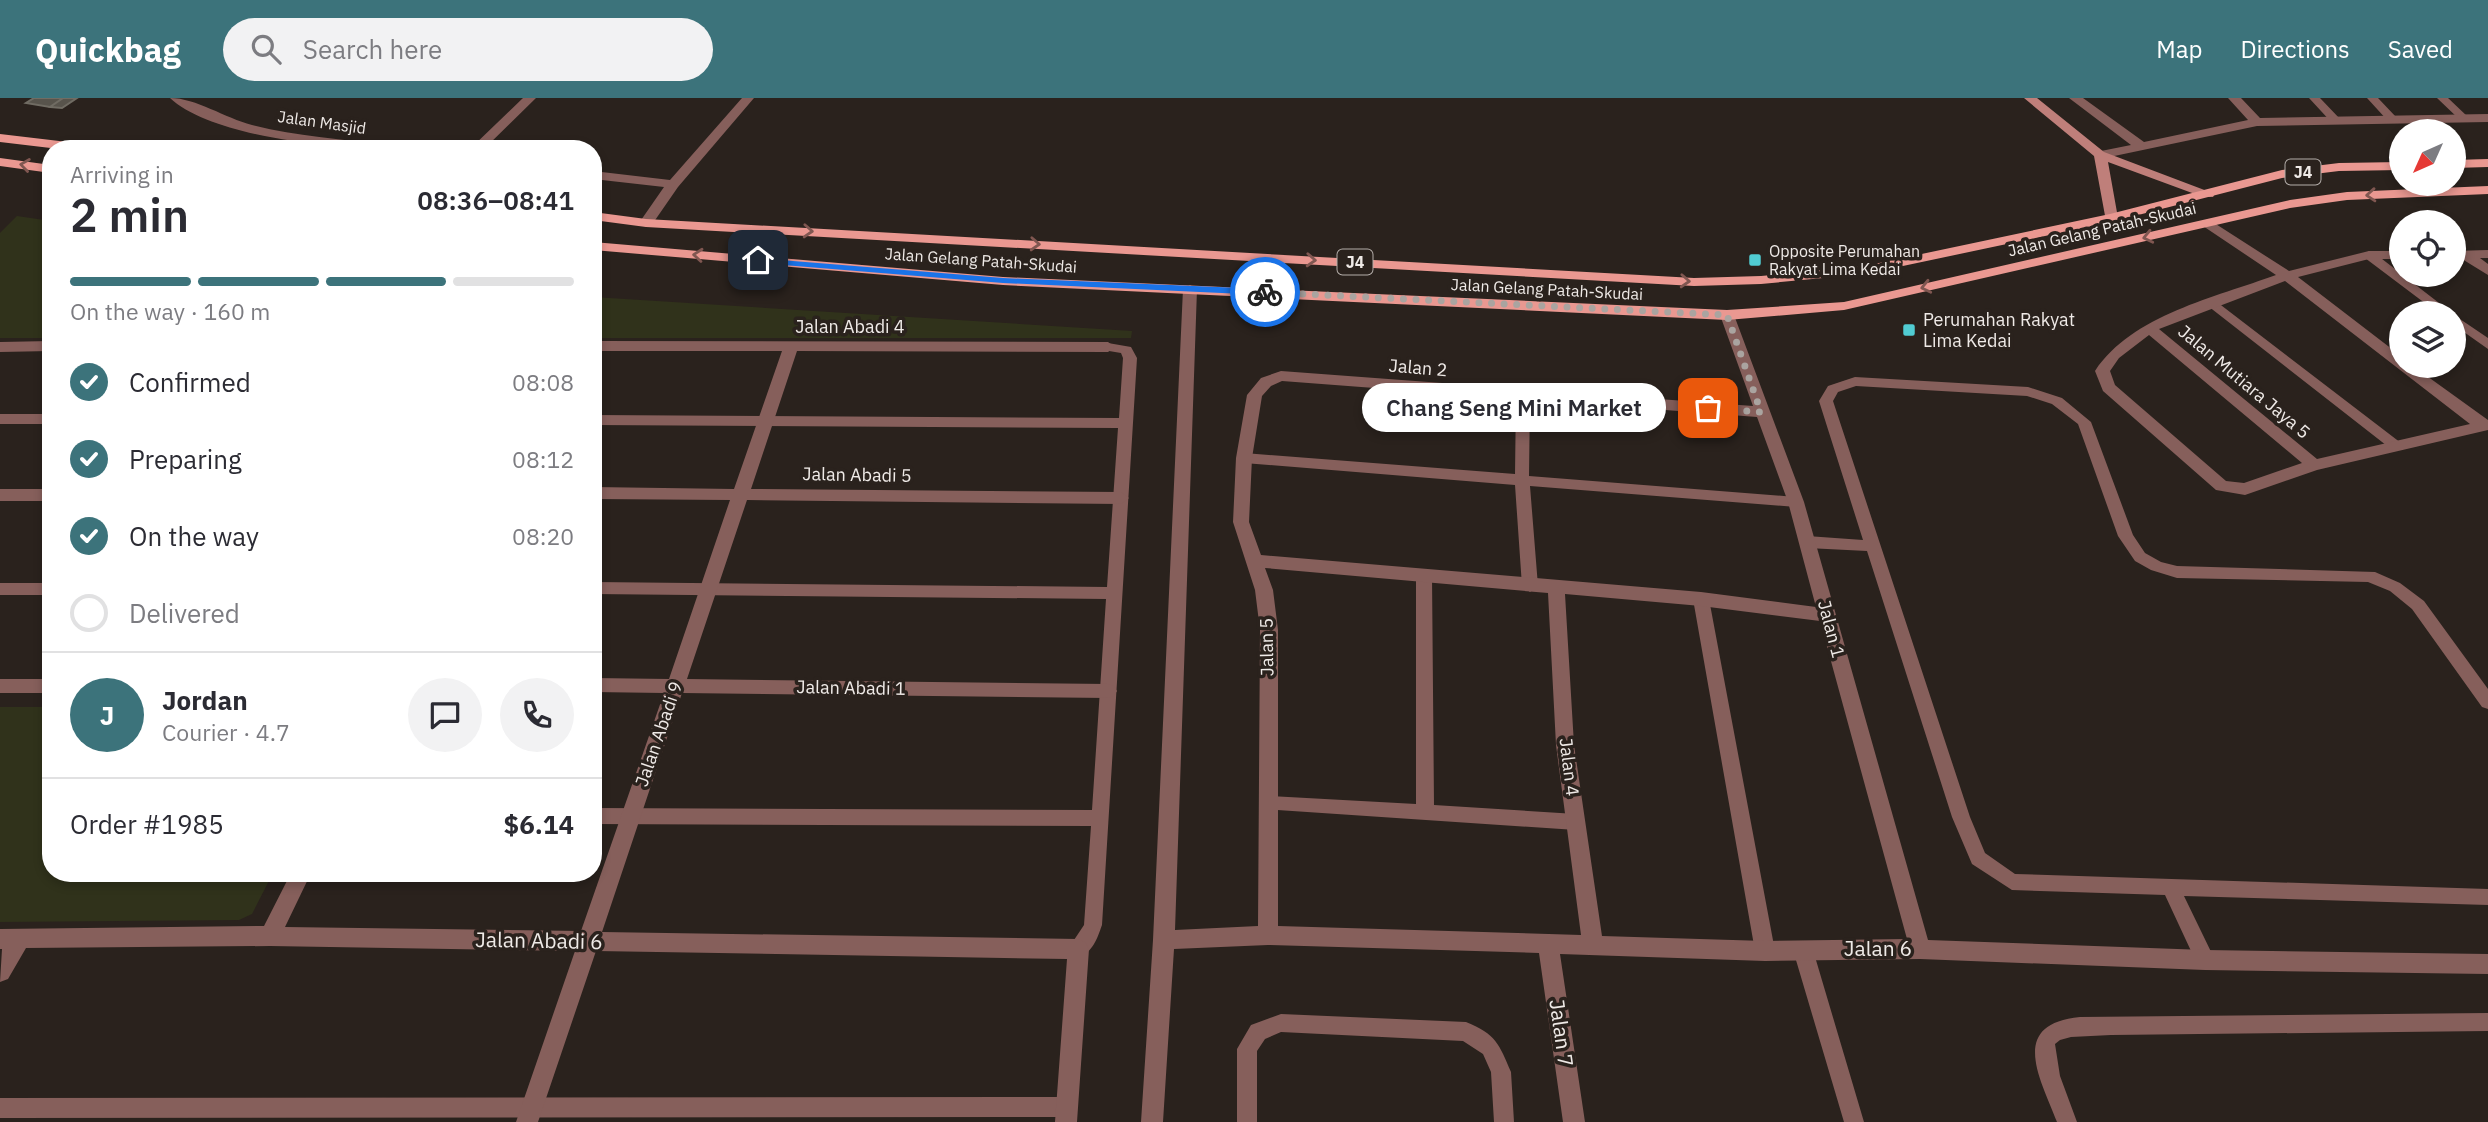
<!DOCTYPE html>
<html lang="en">
<head>
<meta charset="utf-8">
<style>
  :root { --surface:#fff; --page:#f2f2f3; --text:#2b2b33; --muted:#7c7c81; --line:#e1e1e2; --accent:#3c737b }
  body { margin:0; font-family:"IBM Plex Sans",sans-serif; background:var(--page); color:var(--text); height:100vh; display:flex; flex-direction:column; font-size:26px; white-space:nowrap }
  * { box-sizing:border-box; margin:0 }
  p { font-size:23px; color:var(--muted) }
  .icon { flex:none; width:38px; height:38px; fill:none; stroke:currentColor; stroke-width:2; stroke-linecap:round; stroke-linejoin:round }
  .map { position:relative; flex:1; overflow:hidden }
  .drawer { position:absolute; left:42px; top:42px; width:560px; height:742px; display:flex; flex-direction:column; background:var(--surface); border-radius:28px; box-shadow:0 4px 10px #0003 }
  .drawer>* { flex:none }
  .needle { width:46px; rotate:225deg }
  .tools { position:absolute; left:2389px; top:21px; display:grid; gap:14px }
  .tools a { display:grid; place-items:center; width:77px; height:77px; border-radius:50%; background:var(--surface); box-shadow:0 4px 10px #0003; font-size:35px }
  .pin { position:absolute; display:grid; place-items:center; width:60px; height:60px; color:#fff; margin:-30px; border-radius:14px; box-shadow:0 4px 10px #0006 }
  .courier { position:absolute; display:grid; place-items:center; width:70px; height:70px; margin:-35px; border:5px solid #1a73e8; border-radius:50%; background:#fff; color:#222; box-shadow:0 2px 9px #0007 }
  .bubble { position:absolute; height:49px; border-radius:24px; background:var(--surface); box-shadow:0 4px 10px #0003; font-size:23px; font-weight:600; line-height:49px; text-align:center }
  .head em { font-style:normal; font-weight:600 }
  .head div { display:flex; flex-direction:column-reverse }
  .head { display:flex; align-items:center; justify-content:space-between; height:119px; padding:0 28px }
  h1 { font-size:46px; font-weight:600; line-height:52px }
  .bar { display:grid; grid-template-columns:repeat(4,1fr); gap:10px 7px; align-content:center; height:84px; padding:0 28px }
  .bar i { height:9px; border-radius:5px; background:var(--line) }
  .bar .current { background:var(--accent) }
  .bar p { grid-column:span 4 }
  .line { display:flex; align-items:center; gap:18px; padding:0 28px; border-top:2px solid var(--line) }
  .line div { flex:1 }
  .round { display:grid; place-items:center; flex:none; width:74px; height:74px; border-radius:37px; background:var(--page) }
  ol { padding:0 28px; list-style:none }
  li { display:flex; align-items:center; gap:21px; height:77px }
  li p { margin-inline-start:auto }
  li .icon { padding:7px; border-radius:50%; background:var(--accent); color:#fff; stroke-width:4 }
  li:last-child { color:var(--muted) }
  li i { width:38px; height:38px; border:4px solid var(--line); border-radius:50% }
  header { display:flex; align-items:center; gap:42px; box-sizing:border-box; height:98px; padding:0 35px; background:var(--accent); color:#fff }
  header strong { font-size:33px }
  nav { display:flex; gap:38px; margin-inline-start:auto; font-size:24px }
  .search { width:490px; height:63px; background:var(--page); display:flex; align-items:center; gap:18px; box-sizing:border-box; padding:0 24px; border-radius:38px; color:var(--muted); font-size:26px }
  .map>svg:first-child { display:block }
</style>
</head>
<body>
<header>
<strong>Quickbag</strong>
<div class="search"><svg class="icon" aria-label="search" viewBox="0 0 24 24"><circle cx="10" cy="10" r="6"/><path d="M15 15l6 6"/></svg>Search here</div>
<nav><a>Map</a><a>Directions</a><a>Saved</a></nav>
</header>
<div class="map">
<svg width="2488" height="1024" viewBox="0 0 2488 1024">
  <rect width="100%" height="100%" fill="#2a221d"/>
  <path fill="#30321b" d="M17,118L51,123V240H0V135Z
    M593,199L1132,233L1131,240H593Z
    M0,609H51V775H273L252,816L239,822L0,824Z"/>
  <path fill="#58544c" stroke="#706c63" stroke-width="2" d="M34,0H63L50,9L26,5Z
    M63,0H77L62,10L50,9Z"/>
  <g fill="none" stroke-linecap="round" stroke-linejoin="round">
    <path fill="#865f5b" fill-rule="evenodd" d="M2309,0H2320L2341,22V26H2333Z
      M2367,0H2378L2396,19V23H2388Z
      M2437,0H2448L2468,19L2459,21Z
      M2369,153L2373,154L2452,215H2438L2365,160L2363,157Z
      M2213,201L2401,345L2403,348L2401,351H2391L2208,208L2207,205Z
      M2454,217L2488,240V251L2454,227Z
      M1108,245L1131,249L1137,260L1102,827C1097,841 1093,854 1078,860L1071,857L1068,851L1084,827L1091,728L593,726V710L1092,712L1106,501L593,496V484L1107,489L1118,330L593,327V317L1119,320L1123,260L1121,255L1103,252L1101,249Z
      M1855,279L2028,289L2062,300L2091,324L2133,437L2145,455L2161,464L2177,468L2375,474L2400,485L2424,503L2488,591V611L2482,609L2412,511L2390,493L2368,484L2177,480L2151,472L2135,463L2118,438L2078,326L2052,306L2027,298L1856,288L1838,294L1833,303L1970,719L1985,755L2015,776L2488,791V807L2184,798L2215,862L2212,868L2205,871L2198,868L2165,797L2012,792L1972,766L1952,719L1867,453L1807,450L1799,444L1807,438L1863,442L1819,303L1828,288Z
      M1523,293L1530,298L1529,378L1796,399L1803,404L1796,409L1530,388L1538,488L1530,494L1522,488L1515,387L1244,365L1237,360L1244,355L1515,376L1516,298Z
      M0,316H51V326H0Z
      M1424,472L1432,478L1434,707L1576,716L1582,719L1585,724L1582,729L1576,732L1263,711L1260,706L1263,701L1269,698L1416,706V478Z
      M0,485H51V497H0Z
      M1701,495L1709,501L1775,853L1772,859L1765,862L1758,859L1755,853L1693,501Z
      M1803,843L1810,846L1813,852L1864,1024H1844L1793,852L1796,846Z
      M2488,915V933L2111,937L2071,939L2060,942L2055,946L2060,978L2077,1024H2057C2040,980 2008,926 2080,919Z
      M1281,916L1466,924C1496,936 1499,946 1511,974L1514,1024H1494L1491,974L1483,956L1463,943L1281,934L1265,941L1257,953V1024H1237V951L1251,927Z
      M1067,999L1074,1002L1077,1009L1074,1016L1067,1019L0,1020V1000Z"/>
    <path fill="#865f5b" fill-rule="evenodd" d="M170,0C196,0 225,20 252,27C295,38 341,41 386,47L392,51C337,51 211,39 170,0Z
      M523,0H536L484,51H470Z
      M742,0H754L678,89L651,128L646,129L639,125L664,89L593,81V73L670,82Z
      M2069,0H2083L2144,44L2248,22L2228,0H2241L2260,20L2488,16V24L2257,28L2100,61L2096,60V54L2131,47Z
      M2208,121L2289,173L2369,153H2401V161H2369L2298,179L2401,258V268H2413L2488,322V332L2317,372L2245,397L2216,392L2103,293L2095,273C2132,217 2216,199 2276,177L2203,128L2201,125ZM2285,183L2470,326L2317,361L2159,231ZM2149,237L2302,365L2244,385L2226,383L2115,287L2110,273L2119,260Z
      M2488,152V160H2480L2488,166V177L2462,161H2454V153Z
      M1190,187L1197,191L1175,832L1258,828L1260,532L1255,492L1233,424L1236,360L1247,297L1261,280L1281,273L1753,308L1720,217L1727,212L1734,217L1804,404L1928,842L2205,852L2488,856V876L2205,872L1920,861L1765,863L1560,856L1585,1024H1563L1539,855L1268,847L1174,851L1163,1024H1141L1153,842L1183,191ZM1282,283L1757,319L1788,404L1816,509L1701,494L1261,457L1249,424L1252,360L1262,298L1271,288ZM1265,470L1548,495L1556,647L1581,837L1278,828V532L1273,492ZM1565,496L1701,508L1820,523L1907,841L1765,843L1602,838L1574,647Z
      M51,243V253L0,254V244Z
      M593,243L1108,244L1115,249L1108,254L797,253L751,391L1121,394L1129,400L1121,406L747,402L687,581L1108,586L1114,588L1117,593L1114,598L1108,600L682,595L602,834L1078,841L1085,844L1089,851L1077,1024H1055L1067,861L596,853L538,1024H516L575,853L270,848L26,850L8,881L0,884L2,851H0V831L264,828L291,775H311L285,829L581,833L664,595L593,594V580L669,581L730,402L593,401V389L734,391L782,253H593Z
      M0,391H51V403H0Z
      M0,581H51V595H0Z"/>
    <path fill="#bf7f7a" fill-rule="evenodd" d="M2024,0H2037L2104,54L2215,96L2213,99H2203L2108,64L2118,120L2116,123H2106L2094,58Z"/>
    <path fill="#ea9891" fill-rule="evenodd" d="M0,36L93,47L99,51H59L0,44Z
      M0,60L51,67V75L0,68Z
      M2488,61V69L2454,70V62Z
      M2401,64V72L2339,73L2282,80L2111,124L1865,176L1761,186L1694,188L646,129L593,122V114L646,121L1694,180L1761,178L1865,168L2110,116L2282,72L2339,65Z
      M2488,88V96L2347,102L2290,110L1844,212L1727,222L1003,187L593,152V144L1003,179L1727,212L1844,204L2290,102L2347,94Z"/>
  </g>
  <defs><path id="oneway-chevron" d="M-2-3.5L2.5 0L-2 3.5" fill="none" stroke-width="1.6" stroke-linecap="round" stroke-linejoin="round" transform="scale(1.75)"/></defs>
  <g stroke="#805751">
    <use href="#oneway-chevron" transform="translate(25 67) rotate(-172)"/>
    <use href="#oneway-chevron" transform="translate(2371 97) rotate(176)"/>
    <use href="#oneway-chevron" transform="translate(808 133) rotate(3)"/>
    <use href="#oneway-chevron" transform="translate(2148 139) rotate(167)"/>
    <use href="#oneway-chevron" transform="translate(1035 146) rotate(3)"/>
    <use href="#oneway-chevron" transform="translate(698 157) rotate(-175)"/>
    <use href="#oneway-chevron" transform="translate(1311 162) rotate(3)"/>
    <use href="#oneway-chevron" transform="translate(1685 183) rotate(3)"/>
    <use href="#oneway-chevron" transform="translate(1926 189) rotate(167)"/>
  </g>
  <path fill="#1a73e8" d="M755,160L1003,180L1265,191L1270,194L1265,197L1003,185L758,165Z"/>
  <g fill="none" stroke-linecap="round" stroke-linejoin="round">
    <path stroke="#aaa4a0" stroke-width="7" stroke-dasharray="0 12.6" d="M1265,194L1727,217L1761,314L1708,310"/>
  </g>
  <g fill="#51ccd2" stroke="#2a221d" stroke-width="2.5">
    <rect x="1748" y="155" width="14" height="14" rx="3.5"/>
    <rect x="1902" y="225" width="14" height="14" rx="3.5"/>
  </g>
  <g text-anchor="middle" stroke-width="7" stroke-linejoin="round" paint-order="stroke">
    <g font-size="16" fill="#efeae7" stroke="#2a221d">
      <text transform="translate(322 24) rotate(8)" y="6">Jalan Masjid</text>
      <text transform="translate(2102 131) rotate(-13)" y="6">Jalan Gelang Patah-Skudai</text>
      <text transform="translate(981 162) rotate(4)" y="6">Jalan Gelang Patah-Skudai</text>
      <text transform="translate(1547 191) rotate(3)" y="6">Jalan Gelang Patah-Skudai</text>
    </g>
    <g fill="#2a221d" stroke="#b4aeaa" stroke-width="2">
      <rect x="2285.5" y="61.5" width="35" height="25" rx="5"/>
      <rect x="1337.5" y="151.5" width="35" height="25" rx="5"/>
    </g>
    <g font-size="16" font-weight="bold" fill="#efeae7">
      <text x="2303" y="80">J4</text>
      <text x="1355" y="170">J4</text>
    </g>
    <g font-size="16" fill="#efeae7" stroke="#2a221d" text-anchor="start">
      <text x="1769" y="159">Opposite Perumahan<tspan x="1769" dy="18">Rakyat Lima Kedai</tspan></text>
    </g>
    <g font-size="18" fill="#efeae7" stroke="#2a221d" text-anchor="start">
      <text x="1923" y="228">Perumahan Rakyat<tspan x="1923" dy="21">Lima Kedai</tspan></text>
    </g>
    <g font-size="18" fill="#efeae7" stroke="#2a221d">
      <text x="850" y="235">Jalan Abadi 4</text>
      <text transform="translate(1418 270) rotate(5)" y="6">Jalan 2</text>
      <text transform="translate(2244 284) rotate(40)" y="6">Jalan Mutiara Jaya 5</text>
      <text transform="translate(857 377) rotate(1)" y="6">Jalan Abadi 5</text>
      <text transform="translate(1831 531) rotate(75)" y="6">Jalan 1</text>
      <text transform="translate(1267 549) rotate(-91)" y="6">Jalan 5</text>
      <text transform="translate(851 590) rotate(1)" y="6">Jalan Abadi 1</text>
      <text transform="translate(659 636) rotate(-71)" y="6">Jalan Abadi 9</text>
      <text transform="translate(1569 669) rotate(83)" y="6">Jalan 4</text>
    </g>
    <g font-size="21" fill="#efeae7" stroke="#2a221d">
      <text transform="translate(539 843) rotate(1)" y="7">Jalan Abadi 6</text>
      <text x="1878" y="858">Jalan 6</text>
      <text transform="translate(1561 935) rotate(82)" y="7">Jalan 7</text>
    </g>
  </g>
</svg>
<div class="tools">
<a><svg class="needle" viewBox="-14 -14 28 28"><path d="M0-13l5 13h-10z" fill="#e53935"/><path d="M0 13l5-13h-10z" fill="#7c7c81"/></svg></a>
<a><svg class="icon" aria-label="locate" viewBox="0 0 24 24"><circle cx="12" cy="12" r="6"/><path d="M12 2v4M12 18v4M2 12h4M18 12h4"/></svg></a>
<a><svg class="icon" aria-label="layers" viewBox="0 0 24 24"><path d="M12 4l9 5-9 5-9-5zM3 14l9 5 9-5"/></svg></a>
</div>
<div class="pin" style="left:1708px;top:310px;background:#ea580c"><svg class="icon" aria-label="bag" viewBox="0 0 24 24"><path d="M5 8h14l-1 12H6zM9 8a3 3 0 0 1 6 0"/></svg></div>
<div class="pin" style="left:758px;top:162px;background:#1f2937"><svg class="icon" aria-label="home" viewBox="0 0 24 24"><path d="M3 11l9-7 9 7M6 9v11h12V9"/></svg></div>
<div class="courier" style="left:1265px;top:194px"><svg class="icon" aria-label="bike" viewBox="0 0 24 24"><circle cx="6" cy="16" r="4"/><circle cx="18" cy="16" r="4"/><path d="M6 16l4-8h5l3 8M10 8l3 8H6M13 5h3"/></svg></div>
<div class="bubble" style="left:1362px;top:285px;width:304px">Chang Seng Mini Market</div>
<section class="drawer">
<div class="head"><div><h1>2 min</h1><p>Arriving in</p></div><em>08:36–08:41</em></div>
<div class="bar"><i class="current"></i><i class="current"></i><i class="current"></i><i></i><p>On the way · 160 m</p></div>
<ol>
<li><svg class="icon" aria-label="check" viewBox="0 0 24 24"><path d="M5 12l5 5 9-10"/></svg>Confirmed<p>08:08</p></li>
<li><svg class="icon" aria-label="check" viewBox="0 0 24 24"><path d="M5 12l5 5 9-10"/></svg>Preparing<p>08:12</p></li>
<li><svg class="icon" aria-label="check" viewBox="0 0 24 24"><path d="M5 12l5 5 9-10"/></svg>On the way<p>08:20</p></li>
<li><i></i>Delivered</li>
</ol>
<div class="line" style="height:126px"><b class="round" style="background:var(--accent);color:#fff">J</b><div><b>Jordan</b><p>Courier · 4.7</p></div><a class="round"><svg class="icon" aria-label="chat" viewBox="0 0 24 24"><path d="M4 5h16v11H9l-5 4z"/></svg></a><a class="round"><svg class="icon" aria-label="phone" viewBox="0 0 24 24"><path d="M5 4h4l2 5-3 2q2 4 5 5l2-3 5 2v4C11 20 4 13 5 4z"/></svg></a></div>
<div class="line" style="height:91px"><div>Order #1985</div><b>$6.14</b></div>
</section>
</div>
</body>
</html>
